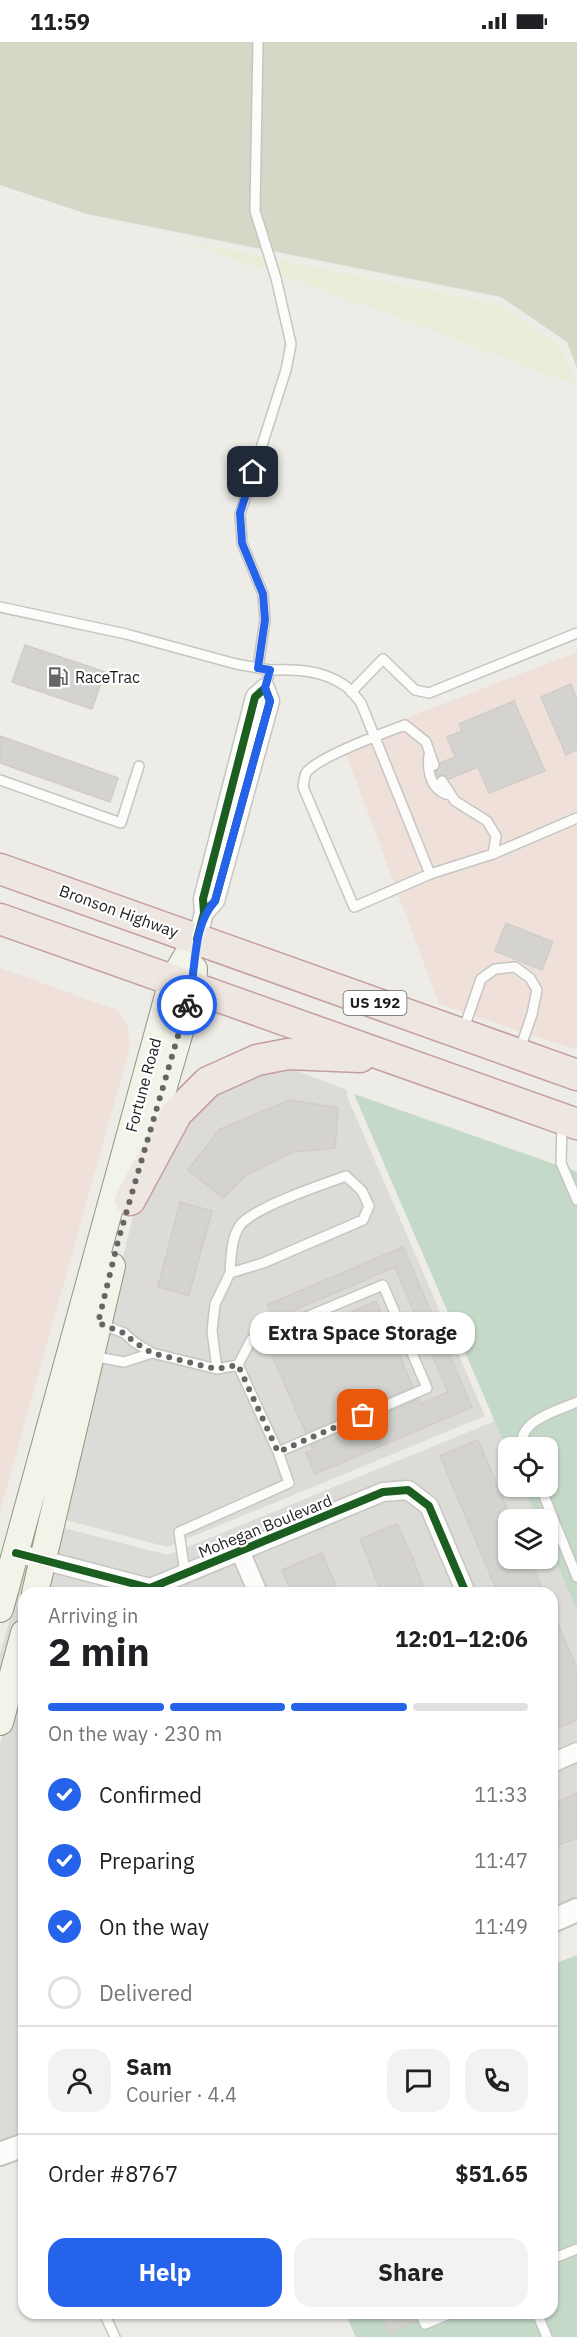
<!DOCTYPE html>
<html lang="en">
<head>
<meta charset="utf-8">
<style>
  :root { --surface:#fff; --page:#f2f2f2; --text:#202124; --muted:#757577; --line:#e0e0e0; --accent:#2563eb }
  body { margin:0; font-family:"IBM Plex Sans",sans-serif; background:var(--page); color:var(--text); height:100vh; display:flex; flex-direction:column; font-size:22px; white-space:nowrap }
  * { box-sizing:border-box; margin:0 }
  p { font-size:20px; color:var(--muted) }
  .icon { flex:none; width:33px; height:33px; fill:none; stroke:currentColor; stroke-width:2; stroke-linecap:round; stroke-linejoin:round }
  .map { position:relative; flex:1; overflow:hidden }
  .details { position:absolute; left:18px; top:1545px; width:540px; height:732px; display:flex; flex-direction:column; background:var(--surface); border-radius:18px; box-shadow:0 2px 4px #0004 }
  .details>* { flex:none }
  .tools { position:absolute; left:498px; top:1395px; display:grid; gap:12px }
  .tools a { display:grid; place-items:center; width:60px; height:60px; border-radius:12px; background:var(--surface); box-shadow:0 2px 4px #0004; font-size:30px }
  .pin { position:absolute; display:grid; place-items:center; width:51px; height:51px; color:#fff; margin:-26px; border-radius:12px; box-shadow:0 3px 9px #0006 }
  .courier { position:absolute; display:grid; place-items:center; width:60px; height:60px; margin:-30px; border:4px solid #2563eb; border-radius:50%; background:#fff; color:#222; box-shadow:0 2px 8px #0007 }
  .bubble { position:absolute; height:42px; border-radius:18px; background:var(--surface); box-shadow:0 2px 4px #0004; font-size:20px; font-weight:700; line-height:42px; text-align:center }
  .headline em { font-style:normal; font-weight:700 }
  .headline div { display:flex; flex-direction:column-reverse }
  .headline { display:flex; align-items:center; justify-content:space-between; height:102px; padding:0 30px }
  h1 { font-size:39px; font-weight:700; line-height:45px }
  .bar { display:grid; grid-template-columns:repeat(4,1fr); gap:9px 6px; align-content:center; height:72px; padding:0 30px }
  .bar i { height:8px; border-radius:4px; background:var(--line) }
  .bar .current { background:var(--accent) }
  .bar p { grid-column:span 4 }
  .line { display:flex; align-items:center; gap:15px; padding:0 30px; border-top:2px solid var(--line) }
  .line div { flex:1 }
  .round { display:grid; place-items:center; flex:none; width:63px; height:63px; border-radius:18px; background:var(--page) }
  ol { padding:0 30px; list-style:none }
  li { display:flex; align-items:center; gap:18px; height:66px }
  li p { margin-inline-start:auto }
  li .icon { padding:6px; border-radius:50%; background:var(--accent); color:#fff; stroke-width:4 }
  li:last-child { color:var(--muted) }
  li i { width:33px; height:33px; border:3px solid var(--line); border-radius:50% }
  .button { display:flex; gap:12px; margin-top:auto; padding:12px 30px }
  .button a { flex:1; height:69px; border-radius:18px; background:var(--accent); color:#fff; font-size:24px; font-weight:700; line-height:69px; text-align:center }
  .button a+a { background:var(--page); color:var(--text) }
  .status { display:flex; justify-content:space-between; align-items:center; height:42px; padding:0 30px; background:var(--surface); direction:ltr }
  .status svg { height:16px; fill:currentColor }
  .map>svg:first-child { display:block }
</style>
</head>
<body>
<div class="status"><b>11:59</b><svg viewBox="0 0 49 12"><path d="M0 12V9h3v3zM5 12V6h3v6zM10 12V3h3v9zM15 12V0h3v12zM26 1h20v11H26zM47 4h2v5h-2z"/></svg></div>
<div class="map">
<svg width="577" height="2295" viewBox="0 0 577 2295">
  <rect width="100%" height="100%" fill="#edece6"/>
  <path fill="#dcdbd8" d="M281,1023L347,1048V1054L485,1374L167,1505L62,1477L98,1316L140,1146L183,1073L213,1049Z
    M495,1379L508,1410V1444L523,1445L538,1477L508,1478V1516H548V1500L577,1569V1856L552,1867V1551H41L60,1485L168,1513Z
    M50,1434L24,1557L0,1646V1612Z
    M24,1614V2092L0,2102V1702Z"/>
  <path fill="#f0e0da" d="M577,610V1008L439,962L342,701Z
    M0,926L117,968L127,982L130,1005L0,1470Z"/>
  <path fill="#d5d7c7" d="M0,0H577V326L567,300L501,255L87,172L0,143Z"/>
  <path fill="#eaeed8" d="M182,198L499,263L561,305L576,343L390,272Z"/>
  <path fill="#c4d9c7" d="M354,1052L577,1130V1569L548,1500V1478L538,1477L523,1445L548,1444V1406H508V1410Z
    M577,1913V2295H356L345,2271H552V1923Z"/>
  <path fill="#d5d3cf" stroke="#d0cdc7" stroke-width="1.5" d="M25,603L105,630L92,667L12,640Z
    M571,642L577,657V708L566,713L541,655Z
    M514,659L545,729L489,751L478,725L449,737L445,733L438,734L436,729L440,725V721L455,715L447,695L462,689L459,682Z
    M0,694L118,736L110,760L0,721Z
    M506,881L553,900L542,928L495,909Z
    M290,1058L338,1066L335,1106L293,1110L245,1134L223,1156L188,1128L220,1087Z
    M180,1160L212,1169L189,1253L158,1245Z
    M403,1205L472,1365L315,1432L306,1411L313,1408L311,1403L419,1357L421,1362L448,1350L395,1225L274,1277L267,1263Z
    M376,1259L413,1345L306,1391L269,1306Z
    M478,1398L512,1478H508V1516H529L544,1551H498L481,1511L440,1414Z
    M397,1482L411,1512L426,1551H382L360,1497Z
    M322,1511L339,1551H292L282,1528Z
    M552,1568L577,1627V1678L556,1687L552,1677Z
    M577,1751V1796L552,1806V1762Z
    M380,2271H413L416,2279L389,2291Z"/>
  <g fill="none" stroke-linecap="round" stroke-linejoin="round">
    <g stroke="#c5c5c2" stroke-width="12">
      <path id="service" d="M0,565L126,592L236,622L270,628L265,646
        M258,626L265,578L263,552L242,501L240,472L286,328L291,302L276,236L255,169L258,0
        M270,628C296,627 322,628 344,643C351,647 356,655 361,661L430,832L493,812L577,776
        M351,650L383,617L415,648L429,651L577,591
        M429,713C427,730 431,749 450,753
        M0,738L121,781L139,724
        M442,739L455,759L487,779L496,794L493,812
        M430,832L354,865L303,745C304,741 304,735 306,731C316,716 386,690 405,683L426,700L434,723
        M463,989L481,937L495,927L515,925L530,936L537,948L532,972L520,1007
        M562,1083L561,1121L577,1158
        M152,1311L217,1327L238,1323L278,1410L289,1441L179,1490L185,1531
        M92,1314L124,1320L152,1311L134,1300L124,1291L101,1282
        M238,1323L251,1298L383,1243L427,1346L278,1410
        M217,1327L212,1289L215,1262L230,1231L263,1221L363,1178L369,1164L362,1149L346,1134C321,1143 258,1164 241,1182C231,1194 231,1217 230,1231
        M523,1406C515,1379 559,1368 577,1360
        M540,1444L577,1535
        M552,2217L577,2207
        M104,2271L115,2295
        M420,2271L425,2282L452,2271
        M537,2271L547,2295"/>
    </g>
    <g stroke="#c5c5c2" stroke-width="21">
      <path id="minor" d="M197,897L204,871L215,859L270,659L265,646L255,655L203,857L204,871
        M240,1509L258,1551
        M16,1511L150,1546L383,1450L408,1448L429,1464L466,1551
        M552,1721L577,1710"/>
    </g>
    <g stroke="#c5c5c2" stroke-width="26">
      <path id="tertiary" d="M552,1879L577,1868
        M0,2112L24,2103"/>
    </g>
    <g stroke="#92977e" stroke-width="28">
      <path id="secondary" d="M141,1123L193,945L194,927
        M35,1551L112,1224
        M0,1567L172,939L197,897
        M0,1680L24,1591"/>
    </g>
    <g stroke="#c49ca2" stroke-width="33">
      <path id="trunk" d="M0,827L577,1033
        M0,877L577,1082
        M130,1158L177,1071L208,1040L257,1018L288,1012L360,1015"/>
    </g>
    <use href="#service" stroke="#fcfcfb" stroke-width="9"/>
    <use href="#minor" stroke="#fcfcfb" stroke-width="18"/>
    <use href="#tertiary" stroke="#fcfcfb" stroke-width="22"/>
    <use href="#secondary" stroke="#f2f4e9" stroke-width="26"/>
    <use href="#trunk" stroke="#eee6e0" stroke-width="30"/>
    <g stroke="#fff" stroke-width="11">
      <path id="cycleway" d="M197,897L204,871L215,859L270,659L265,646L255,655L203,857L204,871
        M16,1511L150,1546L383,1450L408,1448L429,1464L466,1551"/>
    </g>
    <use href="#cycleway" stroke="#1b5e20" stroke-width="8"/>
  </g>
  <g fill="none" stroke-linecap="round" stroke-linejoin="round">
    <path stroke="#666664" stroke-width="6" stroke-dasharray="0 10.8" d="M187,963L118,1199L98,1281L124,1291L134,1300L152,1311L216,1327L238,1323L278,1410L363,1373"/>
    <path stroke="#2563eb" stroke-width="8" d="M187,963C198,928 190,888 215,859L270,659L265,646L270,628L258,626L265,578L263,552L242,501L240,471L253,430"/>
  </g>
  <defs>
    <g id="fuel-bare" transform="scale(1.62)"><path d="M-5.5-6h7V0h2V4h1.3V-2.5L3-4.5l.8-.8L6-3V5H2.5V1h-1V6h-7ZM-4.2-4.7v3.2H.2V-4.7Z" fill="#666664" stroke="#fff" stroke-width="2.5" paint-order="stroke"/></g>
  </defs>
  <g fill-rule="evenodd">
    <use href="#fuel-bare" x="58" y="635"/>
  </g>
  <g text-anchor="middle" stroke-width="4.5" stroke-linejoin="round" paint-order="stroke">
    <rect fill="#fff" stroke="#626262" stroke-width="1.5" x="343.5" y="949" width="63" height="24" rx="4.5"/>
    <g font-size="15" font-weight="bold" fill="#1e1e1e">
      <text x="375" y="966">US 192</text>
    </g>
    <g font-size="16" fill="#1e1e1e" stroke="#fff" text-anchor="start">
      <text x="75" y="641">RaceTrac</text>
    </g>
    <g font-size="16" fill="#1e1e1e" stroke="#fff">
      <text transform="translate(119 869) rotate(20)" y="6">Bronson Highway</text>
      <text transform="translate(143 1043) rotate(-75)" y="6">Fortune Road</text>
      <text transform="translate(265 1484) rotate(-22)" y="6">Mohegan Boulevard</text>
    </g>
  </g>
</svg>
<div class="tools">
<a><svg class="icon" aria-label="locate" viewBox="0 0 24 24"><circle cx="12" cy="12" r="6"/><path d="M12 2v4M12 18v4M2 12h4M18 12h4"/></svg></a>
<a><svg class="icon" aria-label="layers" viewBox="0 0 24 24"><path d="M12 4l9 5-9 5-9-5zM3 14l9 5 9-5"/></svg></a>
</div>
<div class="pin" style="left:363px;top:1373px;background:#ea580c"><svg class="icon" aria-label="bag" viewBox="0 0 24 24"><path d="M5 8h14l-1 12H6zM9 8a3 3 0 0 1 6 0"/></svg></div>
<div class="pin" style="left:253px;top:430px;background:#1f2937"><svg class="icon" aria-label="home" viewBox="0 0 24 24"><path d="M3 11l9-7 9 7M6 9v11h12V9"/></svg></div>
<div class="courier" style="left:187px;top:963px"><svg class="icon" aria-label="bike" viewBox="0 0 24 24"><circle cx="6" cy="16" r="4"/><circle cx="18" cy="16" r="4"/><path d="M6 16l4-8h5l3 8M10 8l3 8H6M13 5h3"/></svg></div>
<div class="bubble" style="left:250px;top:1270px;width:225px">Extra Space Storage</div>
<section class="details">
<div class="headline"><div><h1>2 min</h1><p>Arriving in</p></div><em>12:01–12:06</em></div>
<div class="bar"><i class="current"></i><i class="current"></i><i class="current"></i><i></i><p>On the way · 230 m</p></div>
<ol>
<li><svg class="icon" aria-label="check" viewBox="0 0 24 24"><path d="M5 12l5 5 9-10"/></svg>Confirmed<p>11:33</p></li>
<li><svg class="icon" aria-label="check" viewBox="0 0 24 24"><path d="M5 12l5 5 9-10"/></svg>Preparing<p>11:47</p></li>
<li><svg class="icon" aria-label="check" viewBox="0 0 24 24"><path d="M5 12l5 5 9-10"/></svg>On the way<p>11:49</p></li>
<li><i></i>Delivered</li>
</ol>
<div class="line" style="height:108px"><a class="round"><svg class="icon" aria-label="person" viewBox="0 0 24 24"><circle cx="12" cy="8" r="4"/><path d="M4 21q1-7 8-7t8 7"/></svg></a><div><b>Sam</b><p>Courier · 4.4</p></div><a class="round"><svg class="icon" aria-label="chat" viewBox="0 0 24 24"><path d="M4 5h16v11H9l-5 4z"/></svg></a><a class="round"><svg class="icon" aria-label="phone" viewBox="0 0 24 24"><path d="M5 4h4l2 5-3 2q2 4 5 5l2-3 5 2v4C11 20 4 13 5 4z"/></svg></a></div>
<div class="line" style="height:78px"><div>Order #8767</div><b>$51.65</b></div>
<div class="button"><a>Help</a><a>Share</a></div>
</section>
</div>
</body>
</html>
